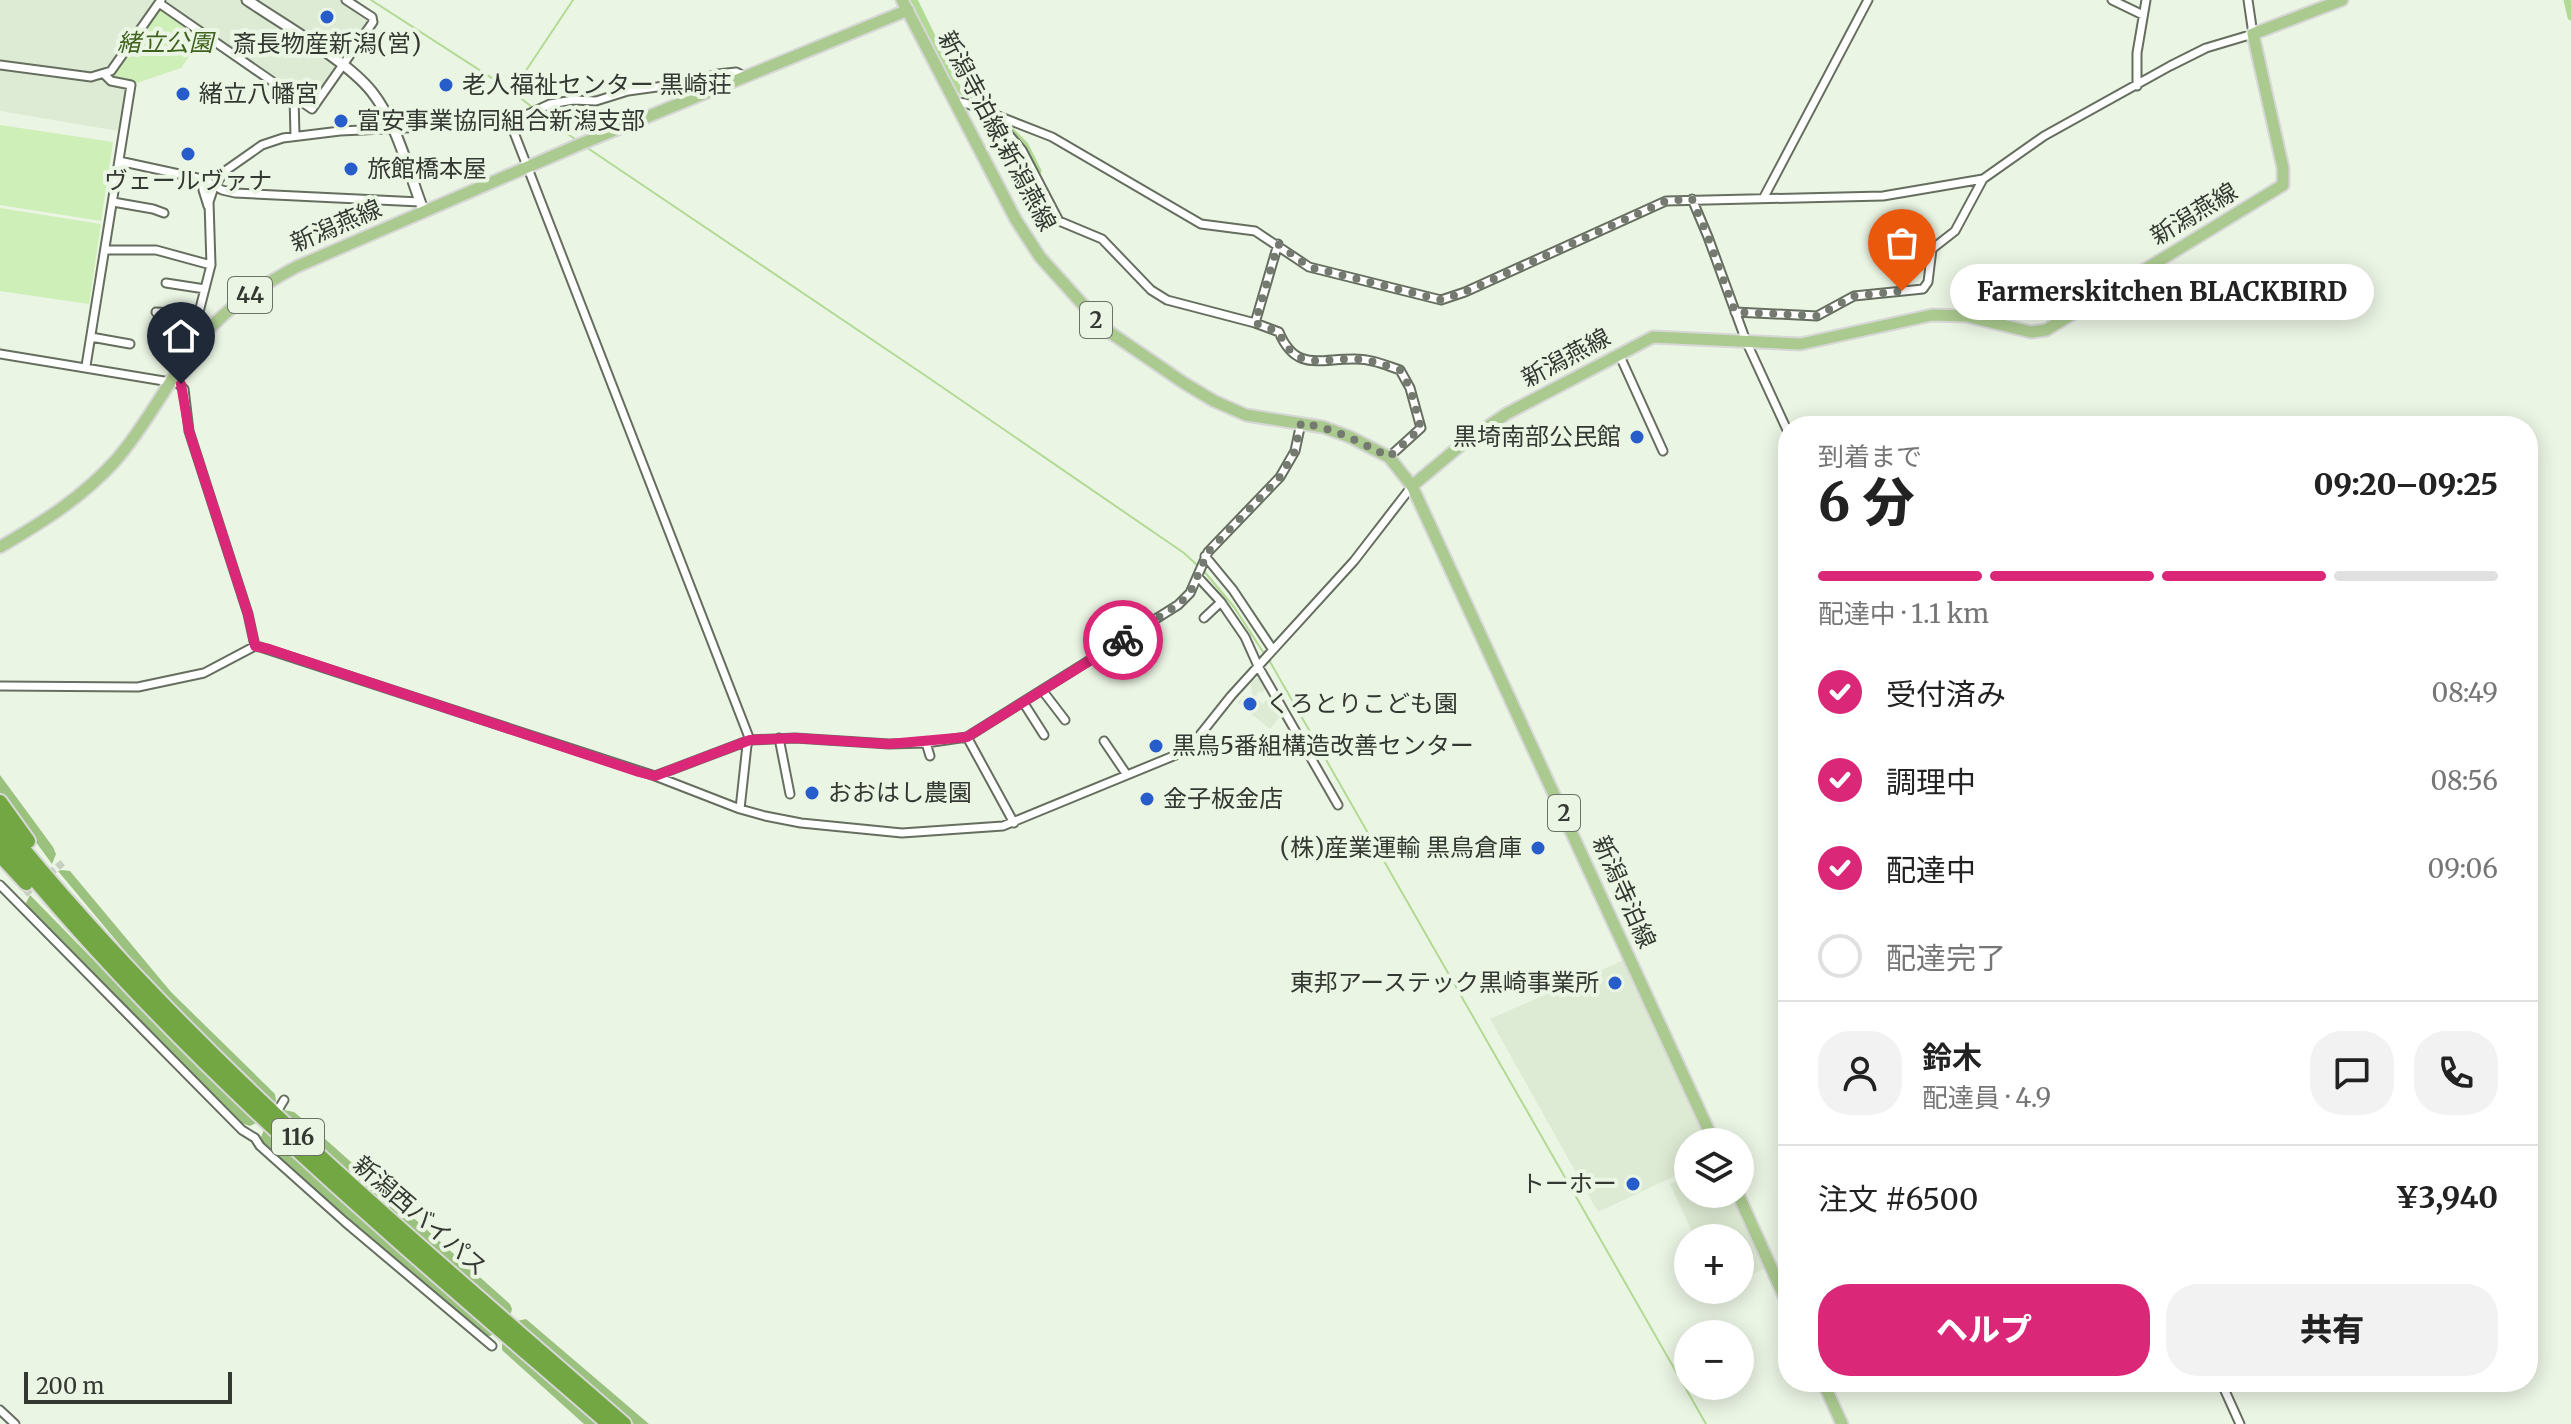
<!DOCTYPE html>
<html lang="ja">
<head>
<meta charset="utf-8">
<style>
  :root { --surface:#fff; --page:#f2f2f2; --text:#222; --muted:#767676; --line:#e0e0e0; --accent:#db2777 }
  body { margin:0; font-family:Merriweather,"Noto Sans JP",serif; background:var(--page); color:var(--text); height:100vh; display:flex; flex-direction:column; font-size:30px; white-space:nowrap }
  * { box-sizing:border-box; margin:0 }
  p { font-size:26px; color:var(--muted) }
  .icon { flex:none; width:44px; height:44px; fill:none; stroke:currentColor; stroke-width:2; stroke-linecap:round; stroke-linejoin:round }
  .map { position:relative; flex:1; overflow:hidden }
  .side { position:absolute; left:1778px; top:416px; width:760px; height:976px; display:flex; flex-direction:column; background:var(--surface); border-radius:32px; box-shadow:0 4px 20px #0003 }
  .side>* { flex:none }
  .tools { position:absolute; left:1674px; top:1128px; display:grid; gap:16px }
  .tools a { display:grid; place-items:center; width:80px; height:80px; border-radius:50%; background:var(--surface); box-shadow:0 4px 20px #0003; font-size:40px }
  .scale { position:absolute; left:24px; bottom:20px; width:208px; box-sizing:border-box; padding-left:8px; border:4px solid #343832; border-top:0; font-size:22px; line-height:28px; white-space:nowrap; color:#343832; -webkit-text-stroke:6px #ebf5e4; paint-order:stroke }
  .pin { position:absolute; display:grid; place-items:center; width:68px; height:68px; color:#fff; margin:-82px -34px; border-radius:50% 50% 50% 0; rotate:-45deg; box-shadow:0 0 8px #0007 }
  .pin .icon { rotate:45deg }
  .courier { position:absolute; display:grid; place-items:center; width:80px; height:80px; margin:-40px; border:6px solid #db2777; border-radius:50%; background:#fff; color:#222; box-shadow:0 2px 10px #0007 }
  .bubble { position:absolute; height:56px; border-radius:28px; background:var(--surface); box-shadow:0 4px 20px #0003; font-size:26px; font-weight:800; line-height:56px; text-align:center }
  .overview em { font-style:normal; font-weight:800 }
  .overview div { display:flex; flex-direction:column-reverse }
  .overview { display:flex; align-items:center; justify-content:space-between; height:136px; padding:0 40px }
  h1 { font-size:52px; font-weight:800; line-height:60px }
  .bar { display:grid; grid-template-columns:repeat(4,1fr); gap:12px 8px; align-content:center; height:96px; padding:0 40px }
  .bar i { height:10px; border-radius:6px; background:var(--line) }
  .bar .selected { background:var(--accent) }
  .bar p { grid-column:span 4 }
  .line { display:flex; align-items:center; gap:20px; padding:0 40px; border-top:2px solid var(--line) }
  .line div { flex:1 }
  .round { display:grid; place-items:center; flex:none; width:84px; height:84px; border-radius:32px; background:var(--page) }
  ol { padding:0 40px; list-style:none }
  li { display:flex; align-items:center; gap:24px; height:88px }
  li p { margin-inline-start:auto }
  li .icon { padding:8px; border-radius:50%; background:var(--accent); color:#fff; stroke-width:4 }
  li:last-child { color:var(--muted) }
  li i { width:44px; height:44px; border:4px solid var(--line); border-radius:50% }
  .action { display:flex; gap:16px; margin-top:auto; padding:16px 40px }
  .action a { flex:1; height:92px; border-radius:32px; background:var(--accent); color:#fff; font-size:32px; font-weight:800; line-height:92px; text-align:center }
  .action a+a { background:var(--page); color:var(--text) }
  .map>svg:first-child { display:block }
</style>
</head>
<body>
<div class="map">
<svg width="2571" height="1424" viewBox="0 0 2571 1424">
  <rect width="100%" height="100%" fill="#ebf5e4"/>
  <path fill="#deebd4" d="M0,0H356L379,15L312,109L159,3L131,85L124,132L0,111Z
    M1259,677L1263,679L1266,687L1264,691L1257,693L1256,699L1263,704L1266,700L1282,714L1270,729L1238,703L1243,696H1252L1251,682Z
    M1626,959L1710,1142H1688V1170L1598,1212L1490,1019Z
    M1688,1176V1194H1733L1766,1268L1740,1280V1238H1695L1670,1184Z"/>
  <path fill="#ceefb7" d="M160,3L205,34L181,68L131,85L111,81L105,75Z
    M0,125L113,142L101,221L0,205Z
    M0,208L101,224L89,304L0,291Z"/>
  <path fill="#9bc17e" d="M0,775L53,847L56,854L52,864L0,793Z
    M62,870L70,871L171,992L275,1094L276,1101L273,1105L170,1005L58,871Z
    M30,895L204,1073L256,1123L250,1126L241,1123L28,910L26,903Z
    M284,1110L294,1112L305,1121L510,1304L512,1309L510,1316L280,1112Z
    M264,1130L496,1333L490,1336L483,1335L265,1146L261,1137Z
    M526,1319L649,1424H634L517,1321Z
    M502,1339L599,1424H584L502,1350Z"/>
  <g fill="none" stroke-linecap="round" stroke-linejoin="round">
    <path stroke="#b2da95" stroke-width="2" d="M371,0L512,91L533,108
      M513,90L573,0
      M537,113L578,141
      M586,147L926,376L1184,553L1198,566
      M1203,570L1234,607L1265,655
      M1269,660L1706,1424"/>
    <path stroke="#b2da95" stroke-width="7" d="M914,0L956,86L982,108
      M2567,0L2571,17
      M999,119L1025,145L1038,171"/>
    <path stroke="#c6cfc0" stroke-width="7" stroke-dasharray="7 3.5" stroke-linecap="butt" d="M25,894L65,861"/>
    <g stroke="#656e5f" stroke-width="11">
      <path id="minor" d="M2112,0L2143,15
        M159,3L312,109L373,22L372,17L346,0
        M0,65L91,77L111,71L161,0
        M2137,86V53L2146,0
        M294,96L295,136
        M956,102L965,103L1052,137L1201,224L1255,231L1309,267L1441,300L1465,292L1666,201L1883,196L1983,179L2044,136L2170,66L2206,48L2253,34L2248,0
        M993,116L1022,150L1059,221L1102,239L1151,290L1167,300L1255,323L1279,332C1296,373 1321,358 1356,359C1372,359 1385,365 1400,370L1410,388L1421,428L1389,457
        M508,117L750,740L747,745L740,809
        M119,161L202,179L203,190L208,206
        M202,179L222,190L235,193L420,202
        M1764,197L1868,0
        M1692,199L1708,237L1746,341L1788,432
        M113,202L153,209L164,213
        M106,250H156L211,265
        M166,283L205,289
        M156,312L198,314
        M1735,312L1817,316L1854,296L1923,289L1928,282L1932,249L1955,231L1983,179
        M1255,323L1278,244
        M206,332L198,316L211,265L209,202L214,187L225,171L262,145L283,138L340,131L406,128L526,115L550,104L573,100L596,101L628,91L686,83L718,74L736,72L746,77
        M91,337L130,344
        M0,354L170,382
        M1619,354L1663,451
        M86,366L131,85L111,81L105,75
        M172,378L184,389L189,431L248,614L255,646
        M1205,556L1233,590L1273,650
        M1198,577L1221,602L1204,618
        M1221,602L1245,637L1258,666L1338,805
        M0,686L138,687L204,673L255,646L260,647L655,776L740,809L765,816L801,823L902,833L1003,826L1188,750L1231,696L1354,561L1412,486
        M1042,690L1065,720
        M1023,702L1044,735
        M967,737L1014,823
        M779,738L790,794
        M1104,741L1127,775
        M926,743L930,756
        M655,776L750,740L795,738L889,744L926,743L967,737L1178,605L1190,593L1208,552L1280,477L1295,451L1301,423
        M0,885L242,1130L255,1138L260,1146L345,1222L492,1346
        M278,1110L284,1100
        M2221,1382L2240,1424
        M0,1410L15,1424"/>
    </g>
    <g stroke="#656e5f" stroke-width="13">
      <path id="tertiary" d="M247,0C282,24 348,61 372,92C398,125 409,174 424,212"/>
    </g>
    <g stroke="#d6d7d6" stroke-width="15">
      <path id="primary" d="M902,0L1016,220L1040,257L1105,329L1184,383L1214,401L1246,415L1323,427L1350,437L1389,457L1412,486L1714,1142
        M1412,486L1461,445L1506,414L1653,337L1801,344L1932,315L1966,316L2031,332L2046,330L2283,185V168L2253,34L2342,0
        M0,547C43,522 83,497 116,460C150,421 171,374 204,335C228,306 263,285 296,267L576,146L908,10
        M1738,1194L1788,1305
        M1823,1382L1842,1424"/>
    </g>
    <g stroke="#d6d7d6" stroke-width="18">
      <path id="motorway" d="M0,802L28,841
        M0,821C183,1049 405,1233 624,1424
        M0,837C177,1059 396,1239 609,1424
        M0,855L26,883"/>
    </g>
    <use href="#minor" stroke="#fff" stroke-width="7"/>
    <use href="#tertiary" stroke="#fff" stroke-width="9"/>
    <use href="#primary" stroke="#abca8f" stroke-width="11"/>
    <use href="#motorway" stroke="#73a744" stroke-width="14"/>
  </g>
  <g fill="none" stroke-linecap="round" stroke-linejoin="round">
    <path stroke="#747a70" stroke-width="8" stroke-dasharray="0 14.4" d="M1123,640L1178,605L1190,593L1208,552L1280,477L1295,451L1301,423C1334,428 1360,442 1389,457L1421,428L1410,388L1400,370C1385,365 1371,360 1356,359C1322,358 1296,373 1279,332L1255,323L1278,244L1309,267L1441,300L1465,292L1666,201L1692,199L1708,237L1735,312L1817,316L1854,296L1902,291"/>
    <path stroke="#db2777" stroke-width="10" d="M181,384L189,431L248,614L255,646L269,649L639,772L655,776L750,740L795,738L889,744L967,737L1123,640"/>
  </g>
  <g fill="#275dcb" stroke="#ebf5e4" stroke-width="3">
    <circle cx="327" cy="17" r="8"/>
    <circle cx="446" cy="85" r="8"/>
    <circle cx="183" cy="94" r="8"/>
    <circle cx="341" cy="121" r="8"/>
    <circle cx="188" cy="154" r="8"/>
    <circle cx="351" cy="169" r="8"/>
    <circle cx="1637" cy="437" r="8"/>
    <circle cx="1250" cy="704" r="8"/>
    <circle cx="1156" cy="746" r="8"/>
    <circle cx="812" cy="793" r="8"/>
    <circle cx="1147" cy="799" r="8"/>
    <circle cx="1538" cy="848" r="8"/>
    <circle cx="1615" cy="983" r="8"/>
    <circle cx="1633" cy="1184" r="8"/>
  </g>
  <g text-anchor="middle" stroke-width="8" stroke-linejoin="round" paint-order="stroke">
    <g fill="#ebf5e4" stroke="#6b7167" stroke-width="2">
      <rect x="228" y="277" width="44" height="36" rx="6"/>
      <rect x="1080" y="302" width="32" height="36" rx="6"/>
      <rect x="1548" y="795" width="32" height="36" rx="6"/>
      <rect x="272" y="1119" width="52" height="36" rx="6"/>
    </g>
    <g font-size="22" font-weight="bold" fill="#343832">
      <text x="250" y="303">44</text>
      <text x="1096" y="328">2</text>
      <text x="1564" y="821">2</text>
      <text x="298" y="1145">116</text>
    </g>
    <g font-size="24" font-style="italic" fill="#3f621e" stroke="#ebf5e4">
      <text x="165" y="51">緒立公園</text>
    </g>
    <g font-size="24" fill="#343832" stroke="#ebf5e4" text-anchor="start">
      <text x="327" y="52" text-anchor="middle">斎長物産新潟(営)</text>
      <text x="462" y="93">老人福祉センター 黒崎荘</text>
      <text x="199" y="102">緒立八幡宮</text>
      <text x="357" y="129">富安事業協同組合新潟支部</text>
      <text x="367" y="177">旅館橋本屋</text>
      <text x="188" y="189" text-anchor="middle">ヴェールヴァナ</text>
      <text x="1621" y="445" text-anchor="end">黒埼南部公民館</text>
      <text x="1266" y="712">くろとりこども園</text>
      <text x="1172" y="754">黒鳥5番組構造改善センター</text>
      <text x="828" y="801">おおはし農園</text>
      <text x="1163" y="807">金子板金店</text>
      <text x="1522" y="856" text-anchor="end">(株)産業運輸 黒鳥倉庫</text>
      <text x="1599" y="991" text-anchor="end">東邦アーステック黒崎事業所</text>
      <text x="1617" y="1192" text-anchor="end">トーホー</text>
    </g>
    <g font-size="24" fill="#343832" stroke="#ebf5e4">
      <text transform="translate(997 131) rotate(62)" y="8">新潟寺泊線;新潟燕線</text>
      <text transform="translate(2194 214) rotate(-31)" y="8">新潟燕線</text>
      <text transform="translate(336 226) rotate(-23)" y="8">新潟燕線</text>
      <text transform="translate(1566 358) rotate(-28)" y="8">新潟燕線</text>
      <text transform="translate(1624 892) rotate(66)" y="8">新潟寺泊線</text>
      <text transform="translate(420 1216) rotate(41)" y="8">新潟西バイパス</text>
    </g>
  </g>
</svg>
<div class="tools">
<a><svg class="icon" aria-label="layers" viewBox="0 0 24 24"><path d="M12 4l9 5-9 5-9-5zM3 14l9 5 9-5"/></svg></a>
<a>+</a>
<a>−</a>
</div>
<div class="scale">200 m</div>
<div class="pin" style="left:1902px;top:291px;background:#ea580c"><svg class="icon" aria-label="bag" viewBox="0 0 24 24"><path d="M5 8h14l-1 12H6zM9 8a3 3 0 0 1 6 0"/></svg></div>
<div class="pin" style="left:181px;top:384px;background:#1f2937"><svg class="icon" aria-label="home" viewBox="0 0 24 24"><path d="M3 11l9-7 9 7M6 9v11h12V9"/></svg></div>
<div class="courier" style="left:1123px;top:640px"><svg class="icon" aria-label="bike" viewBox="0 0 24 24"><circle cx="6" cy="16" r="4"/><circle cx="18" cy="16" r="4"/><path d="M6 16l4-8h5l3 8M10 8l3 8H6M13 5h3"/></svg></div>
<div class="bubble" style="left:1950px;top:264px;width:424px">Farmerskitchen BLACKBIRD</div>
<section class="side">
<div class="overview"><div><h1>6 分</h1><p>到着まで</p></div><em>09:20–09:25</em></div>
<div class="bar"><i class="selected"></i><i class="selected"></i><i class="selected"></i><i></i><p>配達中 · 1.1 km</p></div>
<ol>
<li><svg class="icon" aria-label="check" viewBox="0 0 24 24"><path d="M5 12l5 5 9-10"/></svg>受付済み<p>08:49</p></li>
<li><svg class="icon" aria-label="check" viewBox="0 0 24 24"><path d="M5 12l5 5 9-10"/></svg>調理中<p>08:56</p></li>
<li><svg class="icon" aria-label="check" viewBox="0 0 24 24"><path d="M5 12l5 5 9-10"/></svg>配達中<p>09:06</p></li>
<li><i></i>配達完了</li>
</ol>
<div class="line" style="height:144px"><a class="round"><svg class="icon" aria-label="person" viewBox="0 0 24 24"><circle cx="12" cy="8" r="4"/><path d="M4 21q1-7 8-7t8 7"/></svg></a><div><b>鈴木</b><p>配達員 · 4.9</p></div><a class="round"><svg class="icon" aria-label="chat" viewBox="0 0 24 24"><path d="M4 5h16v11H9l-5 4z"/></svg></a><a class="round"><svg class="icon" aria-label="phone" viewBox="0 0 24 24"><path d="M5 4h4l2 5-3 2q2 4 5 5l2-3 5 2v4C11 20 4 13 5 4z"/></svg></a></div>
<div class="line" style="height:104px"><div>注文 #6500</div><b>¥3,940</b></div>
<div class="action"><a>ヘルプ</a><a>共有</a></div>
</section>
</div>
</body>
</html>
